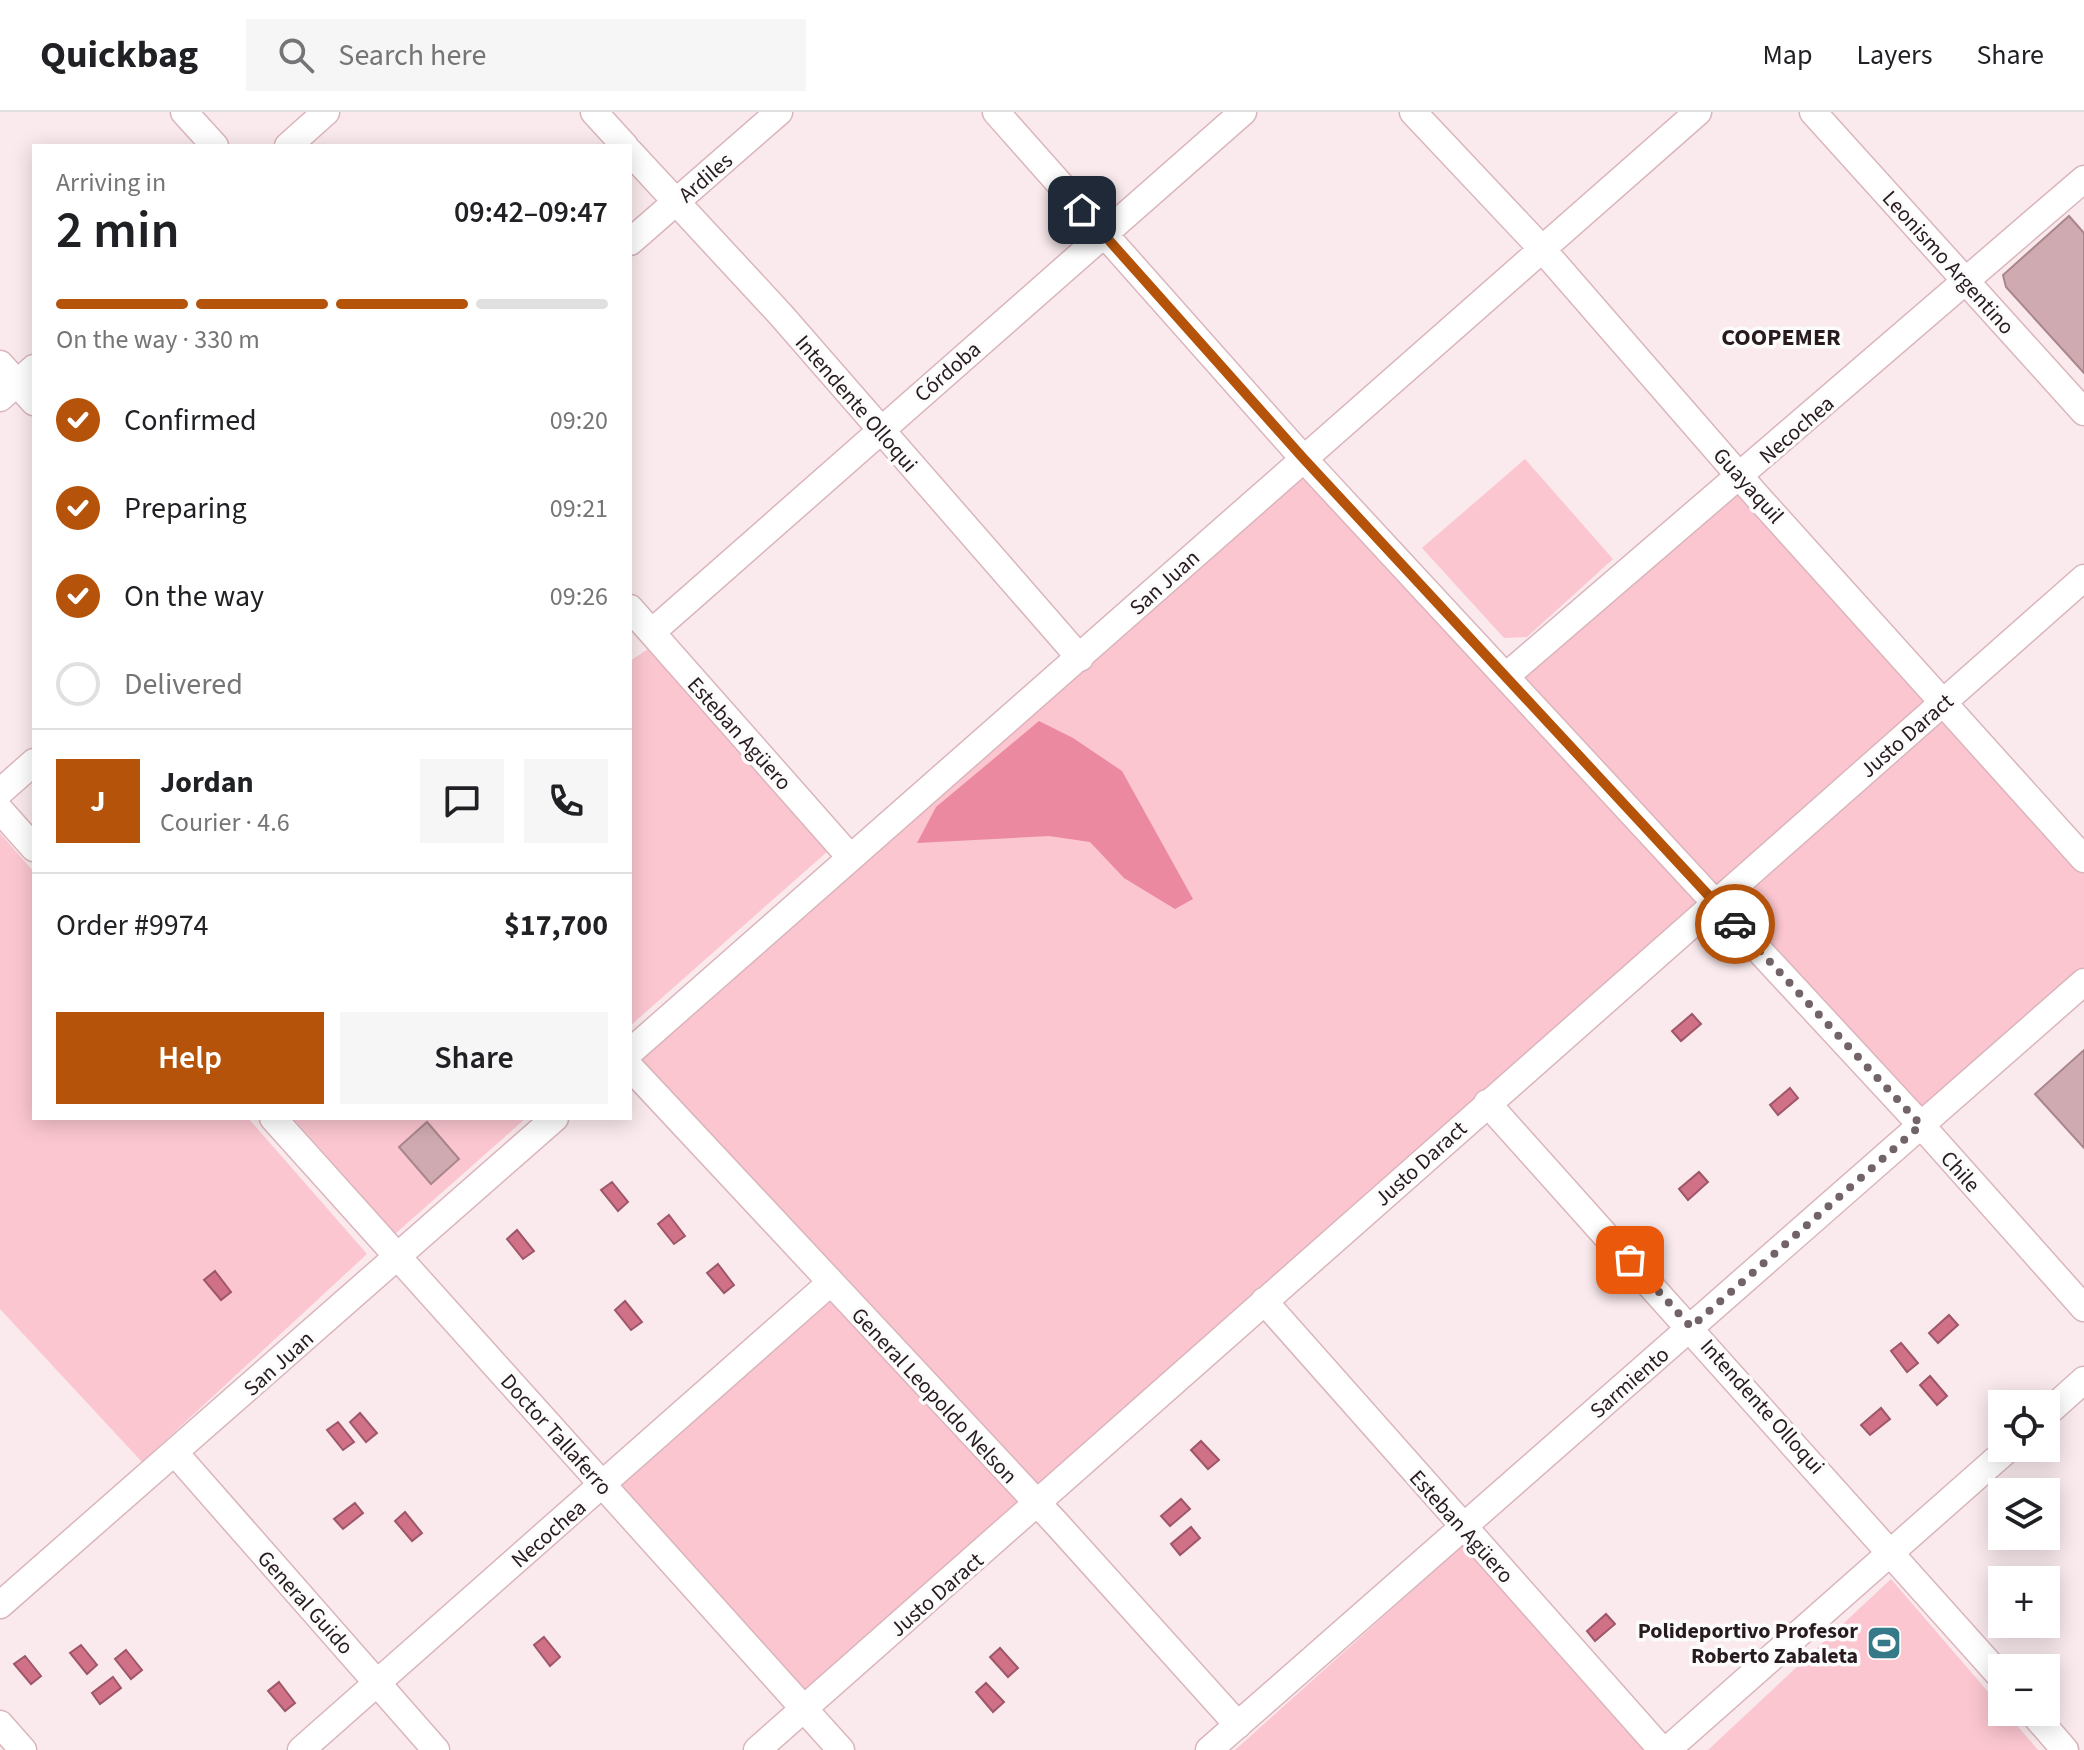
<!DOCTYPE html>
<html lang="en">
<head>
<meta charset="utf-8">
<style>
  :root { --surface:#fff; --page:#f6f6f6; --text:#202124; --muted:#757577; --line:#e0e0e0; --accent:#b45309 }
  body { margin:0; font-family:"Source Sans 3",sans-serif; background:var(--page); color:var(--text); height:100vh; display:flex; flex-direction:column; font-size:30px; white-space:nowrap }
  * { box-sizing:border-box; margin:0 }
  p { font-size:26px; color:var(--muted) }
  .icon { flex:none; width:44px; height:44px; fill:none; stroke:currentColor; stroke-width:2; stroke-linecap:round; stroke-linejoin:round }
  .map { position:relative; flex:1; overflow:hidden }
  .details { position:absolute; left:32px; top:32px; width:600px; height:976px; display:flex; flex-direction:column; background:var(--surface); border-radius:0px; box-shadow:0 4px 20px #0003 }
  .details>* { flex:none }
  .tools { position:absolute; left:1988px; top:1278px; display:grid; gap:16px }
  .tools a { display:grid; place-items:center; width:72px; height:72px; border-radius:0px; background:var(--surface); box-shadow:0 4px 20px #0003; font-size:40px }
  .pin { position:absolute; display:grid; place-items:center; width:68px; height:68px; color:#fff; margin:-34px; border-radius:16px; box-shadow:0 4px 12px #0006 }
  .courier { position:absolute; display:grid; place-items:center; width:80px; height:80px; margin:-40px; border:6px solid #b45309; border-radius:50%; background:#fff; color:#222; box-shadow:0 2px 10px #0007 }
  .overview em { font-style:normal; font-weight:600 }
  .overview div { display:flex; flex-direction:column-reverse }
  .overview { display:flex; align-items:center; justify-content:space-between; height:136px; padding:0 24px }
  h1 { font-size:52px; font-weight:600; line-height:60px }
  .bar { display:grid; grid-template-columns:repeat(4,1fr); gap:12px 8px; align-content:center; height:96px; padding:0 24px }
  .bar i { height:10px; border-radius:6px; background:var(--line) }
  .bar .active { background:var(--accent) }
  .bar p { grid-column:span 4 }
  .line { display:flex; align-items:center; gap:20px; padding:0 24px; border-top:2px solid var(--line) }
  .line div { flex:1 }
  .round { display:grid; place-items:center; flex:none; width:84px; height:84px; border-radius:0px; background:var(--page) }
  ol { padding:0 24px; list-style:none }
  li { display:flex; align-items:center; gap:24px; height:88px }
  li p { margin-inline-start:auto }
  li .icon { padding:8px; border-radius:50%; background:var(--accent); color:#fff; stroke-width:4 }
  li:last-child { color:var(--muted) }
  li i { width:44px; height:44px; border:4px solid var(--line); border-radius:50% }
  .primary-button { display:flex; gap:16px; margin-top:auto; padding:16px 24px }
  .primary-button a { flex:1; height:92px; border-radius:0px; background:var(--accent); color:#fff; font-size:32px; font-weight:600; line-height:92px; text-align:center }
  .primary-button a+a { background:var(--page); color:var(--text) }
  header { display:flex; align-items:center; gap:48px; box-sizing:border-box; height:112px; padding:0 40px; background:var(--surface); border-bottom:2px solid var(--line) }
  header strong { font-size:38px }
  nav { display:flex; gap:44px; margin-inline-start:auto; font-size:28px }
  .search { width:560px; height:72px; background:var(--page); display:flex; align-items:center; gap:20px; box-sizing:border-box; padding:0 28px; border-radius:0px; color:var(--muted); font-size:30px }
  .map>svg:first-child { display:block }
</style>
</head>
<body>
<header>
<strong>Quickbag</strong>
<div class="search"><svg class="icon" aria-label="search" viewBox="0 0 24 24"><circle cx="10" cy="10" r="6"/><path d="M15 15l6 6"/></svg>Search here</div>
<nav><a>Map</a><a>Layers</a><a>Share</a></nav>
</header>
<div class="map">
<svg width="2084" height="1638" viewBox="0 0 2084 1638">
  <rect width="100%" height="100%" fill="#faeaed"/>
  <path fill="#fbc6d0" d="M1303,346L1505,564L1740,365L2084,748V870L1921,1013L1715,790L804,1596L603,1372L829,1171L630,955Z
    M1525,347L1613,447L1527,525L1504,526L1422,436Z
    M651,535L828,739L630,914V549Z
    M0,721L34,760V1006H248L367,1142L142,1350L0,1197Z
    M293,1006H526L395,1122Z
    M1463,1433L1645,1638H1235Z
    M1891,1467L2038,1638H1708Z"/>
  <path fill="#eb89a0" d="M1039,609L1073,626L1122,659L1193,787L1175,797L1124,766L1090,730L1049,724L917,731L936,695Z"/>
  <path fill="#d07187" stroke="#9e5768" stroke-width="2" d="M1692,902L1701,912L1681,929L1672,919Z
    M1790,976L1798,986L1778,1003L1770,993Z
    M1699,1060L1708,1070L1688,1088L1679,1077Z
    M612,1070L628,1090L618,1099L601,1078Z
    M669,1103L685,1124L674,1132L658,1112Z
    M517,1118L534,1139L523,1147L507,1127Z
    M718,1152L734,1173L724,1181L707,1161Z
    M215,1159L231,1180L221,1188L204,1168Z
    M625,1189L642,1210L631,1218L615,1198Z
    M1949,1203L1958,1213L1938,1231L1929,1221Z
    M1901,1231L1918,1251L1907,1260L1891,1239Z
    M1930,1264L1947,1284L1937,1293L1920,1273Z
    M1881,1296L1890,1307L1870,1323L1861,1313Z
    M360,1301L377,1321L366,1330L350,1310Z
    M338,1310L354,1330L343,1338L327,1318Z
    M1201,1329L1219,1348L1208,1357L1191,1338Z
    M1181,1387L1190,1397L1170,1414L1161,1404Z
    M355,1391L363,1401L343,1417L334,1407Z
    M405,1400L422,1421L412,1429L395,1409Z
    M1191,1415L1200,1426L1180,1443L1171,1432Z
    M1606,1502L1615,1512L1595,1529L1587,1519Z
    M544,1525L560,1545L550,1554L534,1533Z
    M81,1533L97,1553L87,1562L70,1541Z
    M1000,1536L1018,1556L1008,1565L990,1545Z
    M126,1538L142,1558L131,1567L115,1547Z
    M25,1544L41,1564L31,1572L14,1552Z
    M113,1565L121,1576L100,1592L92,1581Z
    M279,1570L295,1591L285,1599L268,1579Z
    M986,1571L1004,1590L993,1600L976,1580Z"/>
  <path fill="#cfaab1" stroke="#a9868c" stroke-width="2" d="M2069,104L2084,121V261L2006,175L2003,163Z
    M2084,938V1036L2035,982Z
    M427,1010L459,1047L431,1072L399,1035Z"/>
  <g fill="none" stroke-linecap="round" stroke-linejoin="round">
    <g stroke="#dbb5bc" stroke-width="29">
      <path id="minor" d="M184,0L215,34
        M594,0L625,34
        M996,0L1303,346L1921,1013L2084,1196
        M1413,0L1543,138L1756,383L2084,747
        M1813,0L2084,300
        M288,34L326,0
        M630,40L781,203L1080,546
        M630,130L779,0
        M0,252L34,290
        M0,286L34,256
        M630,496L850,745
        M652,520L1243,0
        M1506,564L2084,67
        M0,680L34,650
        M0,698L34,736
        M630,940L1698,0
        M630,955L1056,1411L1238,1613
        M1487,991L2002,1566
        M273,1006L841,1638
        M1264,1189L1662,1638
        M2046,1302L2084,1268
        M176,1342L436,1638
        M0,1493L555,1006
        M2032,1600L2065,1638
        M0,1612L23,1638
        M301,1638L830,1171
        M757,1638L2084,466
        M1209,1638L2084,870
        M1667,1638L2009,1336"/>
    </g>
    <use href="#minor" stroke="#fff" stroke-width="26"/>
  </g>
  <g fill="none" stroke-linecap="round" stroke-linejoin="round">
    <path stroke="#726366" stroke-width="8" stroke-dasharray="0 14.4" d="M1630,1148L1691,1215L1921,1013L1735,812"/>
    <path stroke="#b45309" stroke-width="10" d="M1082,98L1303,346L1735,812"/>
  </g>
  <defs>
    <g id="stadium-square" transform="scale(1.8)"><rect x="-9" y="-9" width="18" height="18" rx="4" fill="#367989" stroke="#fcfcfc"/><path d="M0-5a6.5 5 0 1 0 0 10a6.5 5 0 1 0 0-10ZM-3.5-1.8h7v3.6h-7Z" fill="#fff"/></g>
  </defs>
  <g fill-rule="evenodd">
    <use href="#stadium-square" x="1884" y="1531"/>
  </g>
  <g text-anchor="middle" stroke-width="7" stroke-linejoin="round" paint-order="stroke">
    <g font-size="22" fill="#281b1e" stroke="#fcfcfc">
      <text transform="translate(705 65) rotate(-41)" y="8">Ardiles</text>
      <text transform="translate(1949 150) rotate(48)" y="8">Leonismo Argentino</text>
      <text transform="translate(947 259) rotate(-41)" y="8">Córdoba</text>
      <text transform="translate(857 291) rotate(49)" y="8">Intendente Olloqui</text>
      <text transform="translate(1796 317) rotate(-41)" y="8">Necochea</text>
      <text transform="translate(1749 373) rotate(48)" y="8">Guayaquil</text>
      <text transform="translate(1164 470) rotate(-42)" y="8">San Juan</text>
      <text transform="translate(740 621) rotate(48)" y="8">Esteban Agüero</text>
      <text transform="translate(1906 623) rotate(-41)" y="8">Justo Daract</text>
      <text transform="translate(1420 1051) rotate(-42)" y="8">Justo Daract</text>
      <text transform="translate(1961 1059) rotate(48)" y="8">Chile</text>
      <text transform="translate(278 1251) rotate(-42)" y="8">San Juan</text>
      <text transform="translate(1629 1270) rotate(-41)" y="8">Sarmiento</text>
      <text transform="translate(935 1283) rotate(47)" y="8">General Leopoldo Nelson</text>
      <text transform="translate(1763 1294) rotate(48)" y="8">Intendente Olloqui</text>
      <text transform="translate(557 1322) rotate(48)" y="8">Doctor Tallaferro</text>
      <text transform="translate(1462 1414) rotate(48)" y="8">Esteban Agüero</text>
      <text transform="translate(548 1421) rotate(-41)" y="8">Necochea</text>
      <text transform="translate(936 1482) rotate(-41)" y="8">Justo Daract</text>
      <text transform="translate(306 1490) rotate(48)" y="8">General Guido</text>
    </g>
    <g font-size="22" font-weight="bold" fill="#281b1e" stroke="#fcfcfc" text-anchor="end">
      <text x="1858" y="1526">Polideportivo Profesor<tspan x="1858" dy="25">Roberto Zabaleta</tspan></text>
    </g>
    <g font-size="24" font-weight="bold" fill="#281b1e" stroke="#fcfcfc">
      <text x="1781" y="233">COOPEMER</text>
    </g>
  </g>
</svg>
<div class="tools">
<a><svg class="icon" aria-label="locate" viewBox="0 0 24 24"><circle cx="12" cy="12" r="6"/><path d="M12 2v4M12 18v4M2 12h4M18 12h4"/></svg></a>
<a><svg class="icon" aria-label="layers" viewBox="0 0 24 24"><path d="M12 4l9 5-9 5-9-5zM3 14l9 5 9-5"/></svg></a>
<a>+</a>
<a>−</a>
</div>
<div class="pin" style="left:1630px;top:1148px;background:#ea580c"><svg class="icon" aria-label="bag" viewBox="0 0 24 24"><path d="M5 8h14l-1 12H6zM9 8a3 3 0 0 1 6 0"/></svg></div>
<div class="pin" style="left:1082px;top:98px;background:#1f2937"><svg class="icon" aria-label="home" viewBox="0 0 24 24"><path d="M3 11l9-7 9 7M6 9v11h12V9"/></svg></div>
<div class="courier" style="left:1735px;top:812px"><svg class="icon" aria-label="car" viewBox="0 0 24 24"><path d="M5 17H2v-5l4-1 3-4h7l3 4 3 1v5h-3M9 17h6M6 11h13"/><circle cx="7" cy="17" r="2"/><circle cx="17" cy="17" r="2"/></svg></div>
<section class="details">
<div class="overview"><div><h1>2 min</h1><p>Arriving in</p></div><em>09:42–09:47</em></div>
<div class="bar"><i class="active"></i><i class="active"></i><i class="active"></i><i></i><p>On the way · 330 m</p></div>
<ol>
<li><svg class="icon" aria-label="check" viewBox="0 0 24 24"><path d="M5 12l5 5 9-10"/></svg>Confirmed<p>09:20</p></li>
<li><svg class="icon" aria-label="check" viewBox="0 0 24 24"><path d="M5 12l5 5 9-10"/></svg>Preparing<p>09:21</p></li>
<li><svg class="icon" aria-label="check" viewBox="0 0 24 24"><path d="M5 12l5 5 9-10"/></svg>On the way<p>09:26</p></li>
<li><i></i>Delivered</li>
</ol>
<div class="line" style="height:144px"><b class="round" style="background:var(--accent);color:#fff">J</b><div><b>Jordan</b><p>Courier · 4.6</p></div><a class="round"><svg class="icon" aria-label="chat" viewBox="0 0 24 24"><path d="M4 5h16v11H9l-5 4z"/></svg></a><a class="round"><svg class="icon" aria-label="phone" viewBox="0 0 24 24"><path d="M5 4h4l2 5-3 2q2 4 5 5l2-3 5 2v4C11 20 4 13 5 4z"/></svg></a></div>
<div class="line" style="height:104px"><div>Order #9974</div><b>$17,700</b></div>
<div class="primary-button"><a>Help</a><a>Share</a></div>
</section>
</div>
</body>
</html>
